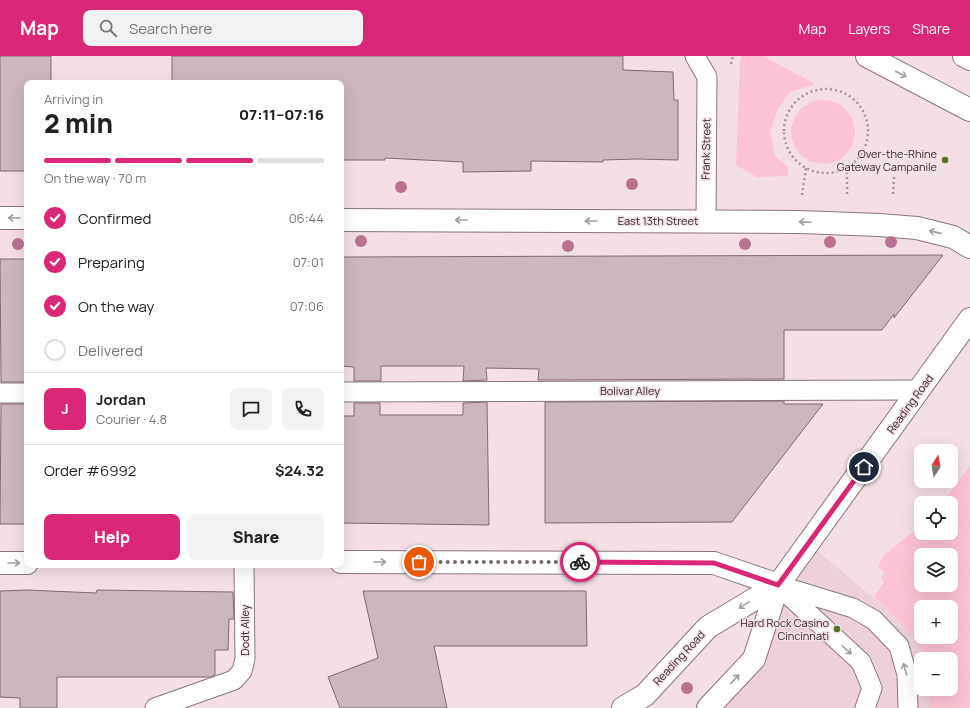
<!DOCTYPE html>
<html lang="en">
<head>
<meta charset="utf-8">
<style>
  :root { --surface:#fff; --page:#f2f2f2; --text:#202124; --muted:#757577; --line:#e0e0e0; --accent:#db2777 }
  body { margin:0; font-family:Manrope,sans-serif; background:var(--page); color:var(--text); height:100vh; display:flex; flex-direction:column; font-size:15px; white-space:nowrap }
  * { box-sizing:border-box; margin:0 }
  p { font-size:13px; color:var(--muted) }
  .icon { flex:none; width:22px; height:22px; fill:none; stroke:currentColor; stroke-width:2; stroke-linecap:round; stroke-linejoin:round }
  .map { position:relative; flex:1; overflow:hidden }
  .details { position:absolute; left:24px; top:24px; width:320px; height:488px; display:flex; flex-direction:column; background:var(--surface); border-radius:8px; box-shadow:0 4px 16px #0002 }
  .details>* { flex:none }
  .needle { width:26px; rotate:11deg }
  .fabs { position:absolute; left:914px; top:388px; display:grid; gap:8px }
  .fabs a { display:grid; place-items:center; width:44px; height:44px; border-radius:8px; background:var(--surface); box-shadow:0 4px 16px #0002; font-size:20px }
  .pin { position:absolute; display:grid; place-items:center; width:34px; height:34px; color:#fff; margin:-17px; border:2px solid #fff; border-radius:50%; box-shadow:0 1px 4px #0007 }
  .courier { position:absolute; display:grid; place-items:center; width:40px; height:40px; margin:-20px; border:3px solid #db2777; border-radius:50%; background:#fff; color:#222; box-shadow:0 1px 5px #0007 }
  .summary em { font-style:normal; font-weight:800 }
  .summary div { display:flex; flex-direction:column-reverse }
  .summary { display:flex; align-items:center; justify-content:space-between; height:68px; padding:0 20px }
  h1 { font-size:26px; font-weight:800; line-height:30px }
  .bar { display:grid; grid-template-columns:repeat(4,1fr); gap:6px 4px; align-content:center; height:48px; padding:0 20px }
  .bar i { height:5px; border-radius:3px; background:var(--line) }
  .bar .current { background:var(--accent) }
  .bar p { grid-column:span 4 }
  .line { display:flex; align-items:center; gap:10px; padding:0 20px; border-top:1px solid var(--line) }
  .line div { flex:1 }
  .round { display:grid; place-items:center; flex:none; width:42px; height:42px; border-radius:8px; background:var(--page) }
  ol { padding:0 20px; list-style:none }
  li { display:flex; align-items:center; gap:12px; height:44px }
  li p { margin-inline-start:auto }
  li .icon { padding:4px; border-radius:50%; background:var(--accent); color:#fff; stroke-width:4 }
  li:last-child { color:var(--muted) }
  li i { width:22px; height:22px; border:2px solid var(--line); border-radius:50% }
  .primary-button { display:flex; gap:8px; margin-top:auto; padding:8px 20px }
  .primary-button a { flex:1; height:46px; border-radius:8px; background:var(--accent); color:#fff; font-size:16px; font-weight:800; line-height:46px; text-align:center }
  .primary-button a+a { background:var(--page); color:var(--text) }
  header { display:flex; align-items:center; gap:24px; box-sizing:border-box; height:56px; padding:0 20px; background:var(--accent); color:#fff }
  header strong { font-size:19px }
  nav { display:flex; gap:22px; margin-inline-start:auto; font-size:14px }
  .search { width:280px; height:36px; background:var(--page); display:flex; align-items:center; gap:10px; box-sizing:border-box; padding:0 14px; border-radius:8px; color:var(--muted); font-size:15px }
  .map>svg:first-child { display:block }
</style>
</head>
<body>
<header>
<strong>Map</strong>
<div class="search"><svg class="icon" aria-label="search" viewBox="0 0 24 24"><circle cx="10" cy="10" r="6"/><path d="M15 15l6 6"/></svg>Search here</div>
<nav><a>Map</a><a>Layers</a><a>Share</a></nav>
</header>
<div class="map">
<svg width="970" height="652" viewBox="0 0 970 652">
  <rect width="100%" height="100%" fill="#f3dfe4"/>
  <path fill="#edd1d8" d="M809,488L947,603H921V633H951L970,652H708L754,603Z"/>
  <path fill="#fdc3d4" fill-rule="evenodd" d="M742,0H763L815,28L790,36L778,52L770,75L775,100L788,111V120L757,121L736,109L740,4Z
    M791 76a32 32 0 1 1 64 0a32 32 0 1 1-64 0Z
    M970,410V652H929L930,633H951V603H927C911,574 898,562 874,541L884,526L881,522L885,517L878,510L884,499L921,469V477H951V447H942ZM921,499H951V529H921ZM921,551H951V581H921Z"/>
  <path fill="#cbb7bd" stroke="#7f6d72" d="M0,0H51V27H27V115H0Z
    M172,0H623V14L673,16L674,44H678V104L638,103L603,104V106L531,105V115L463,116V106L385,102V104H341V27H172Z
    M943,199L894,262V258L882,274H784V323L538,324L539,313L486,312L487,324L463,325L464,310H381V325H354V311L341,310V201Z
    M0,203H27V326H1Z
    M784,345V348H823L732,466L545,467V346Z
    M487,346L489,469L341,467V360H354V347H380V359H463V347Z
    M1,348H27V468H0Z
    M27,534L96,537L97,534L233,536L234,563H229L228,594H215V619L210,621H57V652H20V642L0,641V535Z
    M363,535H586L587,590H434L447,652H340L328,621L378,602Z"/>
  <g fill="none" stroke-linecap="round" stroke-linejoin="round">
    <g stroke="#88767b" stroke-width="21">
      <path id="lane" d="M695,0L707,21L706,165
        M341,336L919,334
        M0,337H27
        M778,529L853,552L874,564L899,590L907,619L908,652
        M780,531L861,606L872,632L865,652
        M155,652L234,624L242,615L245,603L244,509"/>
    </g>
    <g stroke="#88767b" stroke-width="24">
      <path id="street" d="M0,162H27
        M341,164L800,166L879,169L917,172L953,181L970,191
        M341,506L714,507L778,529
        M0,507H27"/>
    </g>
    <g stroke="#88767b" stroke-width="24">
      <path id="primary" d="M867,0L970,54
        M964,0L970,3
        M623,652L645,639L708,571L778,529
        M708,652L754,603L778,529L970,263"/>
    </g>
    <path stroke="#a49599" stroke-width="2.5" stroke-dasharray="2 3" stroke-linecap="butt" d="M731,8L733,0
      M784 75a42 42 0 1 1 84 0a42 42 0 1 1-84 0Z
      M847,111V139
      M893,138L894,121
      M802,139L806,112"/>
    <use href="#lane" stroke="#fff" stroke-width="19"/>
    <use href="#street" stroke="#fff" stroke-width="22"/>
    <use href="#primary" stroke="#fff" stroke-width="22"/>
  </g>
  <g fill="#b97390">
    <circle cx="632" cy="128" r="6"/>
    <circle cx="401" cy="131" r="6"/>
    <circle cx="361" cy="185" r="6"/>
    <circle cx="830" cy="186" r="6"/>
    <circle cx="891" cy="186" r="6"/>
    <circle cx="18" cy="188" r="6"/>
    <circle cx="745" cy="188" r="6"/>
    <circle cx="568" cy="190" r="6"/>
    <circle cx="687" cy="632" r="6"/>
  </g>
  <defs><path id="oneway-shaft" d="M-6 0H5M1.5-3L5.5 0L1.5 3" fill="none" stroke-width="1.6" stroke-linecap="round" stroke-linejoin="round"/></defs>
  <g stroke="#a29fa0">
    <use href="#oneway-shaft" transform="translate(901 18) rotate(27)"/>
    <use href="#oneway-shaft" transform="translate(14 162) rotate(-180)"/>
    <use href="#oneway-shaft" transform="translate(461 164) rotate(-180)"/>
    <use href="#oneway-shaft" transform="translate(591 165) rotate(-180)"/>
    <use href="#oneway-shaft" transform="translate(805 166) rotate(-178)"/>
    <use href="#oneway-shaft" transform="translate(935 176) rotate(-167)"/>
    <use href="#oneway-shaft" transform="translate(380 506)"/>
    <use href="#oneway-shaft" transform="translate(14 507)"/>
    <use href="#oneway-shaft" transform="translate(744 549) rotate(149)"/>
    <use href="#oneway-shaft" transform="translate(847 594) rotate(41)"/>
    <use href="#oneway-shaft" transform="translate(905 613) rotate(-105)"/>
    <use href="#oneway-shaft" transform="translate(735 623) rotate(-47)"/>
  </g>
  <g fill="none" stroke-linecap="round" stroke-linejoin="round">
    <path stroke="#75696c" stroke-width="4" stroke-dasharray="0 7.2" d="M419,506H580"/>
    <path stroke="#db2777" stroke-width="5" d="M580,506L714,507L778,529L864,411"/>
  </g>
  <g fill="#547126" stroke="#f3dfe4" stroke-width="1.5">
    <circle cx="945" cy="104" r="4"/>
    <circle cx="837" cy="573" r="4"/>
  </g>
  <g text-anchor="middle" stroke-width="3" stroke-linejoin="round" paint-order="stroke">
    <g font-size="11" fill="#31292b" stroke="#f3dfe4">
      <text transform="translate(706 93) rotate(-89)" y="4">Frank Street</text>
      <text x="658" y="169">East 13th Street</text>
      <text x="630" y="339">Bolivar Alley</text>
      <text transform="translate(910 348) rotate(-54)" y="4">Reading Road</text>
      <text transform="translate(245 574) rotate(-90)" y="4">Dodt Alley</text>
      <text transform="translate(679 602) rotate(-47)" y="4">Reading Road</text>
    </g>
    <g font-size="11" fill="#31292b" stroke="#f3dfe4" text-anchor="end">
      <text x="937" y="102">Over-the-Rhine<tspan x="937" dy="13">Gateway Campanile</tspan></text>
      <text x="829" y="571">Hard Rock Casino<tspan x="829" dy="13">Cincinnati</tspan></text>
    </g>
  </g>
</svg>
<div class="fabs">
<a><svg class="needle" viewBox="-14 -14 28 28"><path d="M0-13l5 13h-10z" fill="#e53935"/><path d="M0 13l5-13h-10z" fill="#757577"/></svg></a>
<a><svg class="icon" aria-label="locate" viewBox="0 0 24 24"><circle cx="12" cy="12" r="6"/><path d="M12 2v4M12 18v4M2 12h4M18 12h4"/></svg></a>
<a><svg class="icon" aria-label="layers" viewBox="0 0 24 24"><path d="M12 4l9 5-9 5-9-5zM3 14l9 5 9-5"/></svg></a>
<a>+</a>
<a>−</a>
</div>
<div class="pin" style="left:419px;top:506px;background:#ea580c"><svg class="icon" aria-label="bag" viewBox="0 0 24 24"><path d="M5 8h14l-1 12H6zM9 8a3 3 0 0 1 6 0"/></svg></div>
<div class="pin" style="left:864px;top:411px;background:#1f2937"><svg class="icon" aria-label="home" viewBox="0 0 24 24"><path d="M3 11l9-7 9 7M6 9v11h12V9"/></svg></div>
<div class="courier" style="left:580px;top:506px"><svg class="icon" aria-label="bike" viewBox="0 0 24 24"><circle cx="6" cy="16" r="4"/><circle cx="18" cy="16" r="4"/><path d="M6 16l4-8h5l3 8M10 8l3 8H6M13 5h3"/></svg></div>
<section class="details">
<div class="summary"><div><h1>2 min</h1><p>Arriving in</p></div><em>07:11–07:16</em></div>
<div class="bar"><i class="current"></i><i class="current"></i><i class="current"></i><i></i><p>On the way · 70 m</p></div>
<ol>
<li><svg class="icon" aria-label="check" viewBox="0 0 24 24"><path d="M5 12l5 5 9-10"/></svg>Confirmed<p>06:44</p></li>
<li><svg class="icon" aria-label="check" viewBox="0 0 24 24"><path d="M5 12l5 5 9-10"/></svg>Preparing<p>07:01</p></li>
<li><svg class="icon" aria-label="check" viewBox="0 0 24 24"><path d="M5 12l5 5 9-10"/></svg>On the way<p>07:06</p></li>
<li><i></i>Delivered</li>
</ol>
<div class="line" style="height:72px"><b class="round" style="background:var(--accent);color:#fff">J</b><div><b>Jordan</b><p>Courier · 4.8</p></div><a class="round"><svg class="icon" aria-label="chat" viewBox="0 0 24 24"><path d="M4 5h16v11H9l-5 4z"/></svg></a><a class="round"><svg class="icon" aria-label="phone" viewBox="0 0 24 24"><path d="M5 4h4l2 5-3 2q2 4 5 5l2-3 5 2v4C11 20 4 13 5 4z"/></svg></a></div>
<div class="line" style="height:52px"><div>Order #6992</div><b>$24.32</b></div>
<div class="primary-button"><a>Help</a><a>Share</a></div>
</section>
</div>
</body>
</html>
